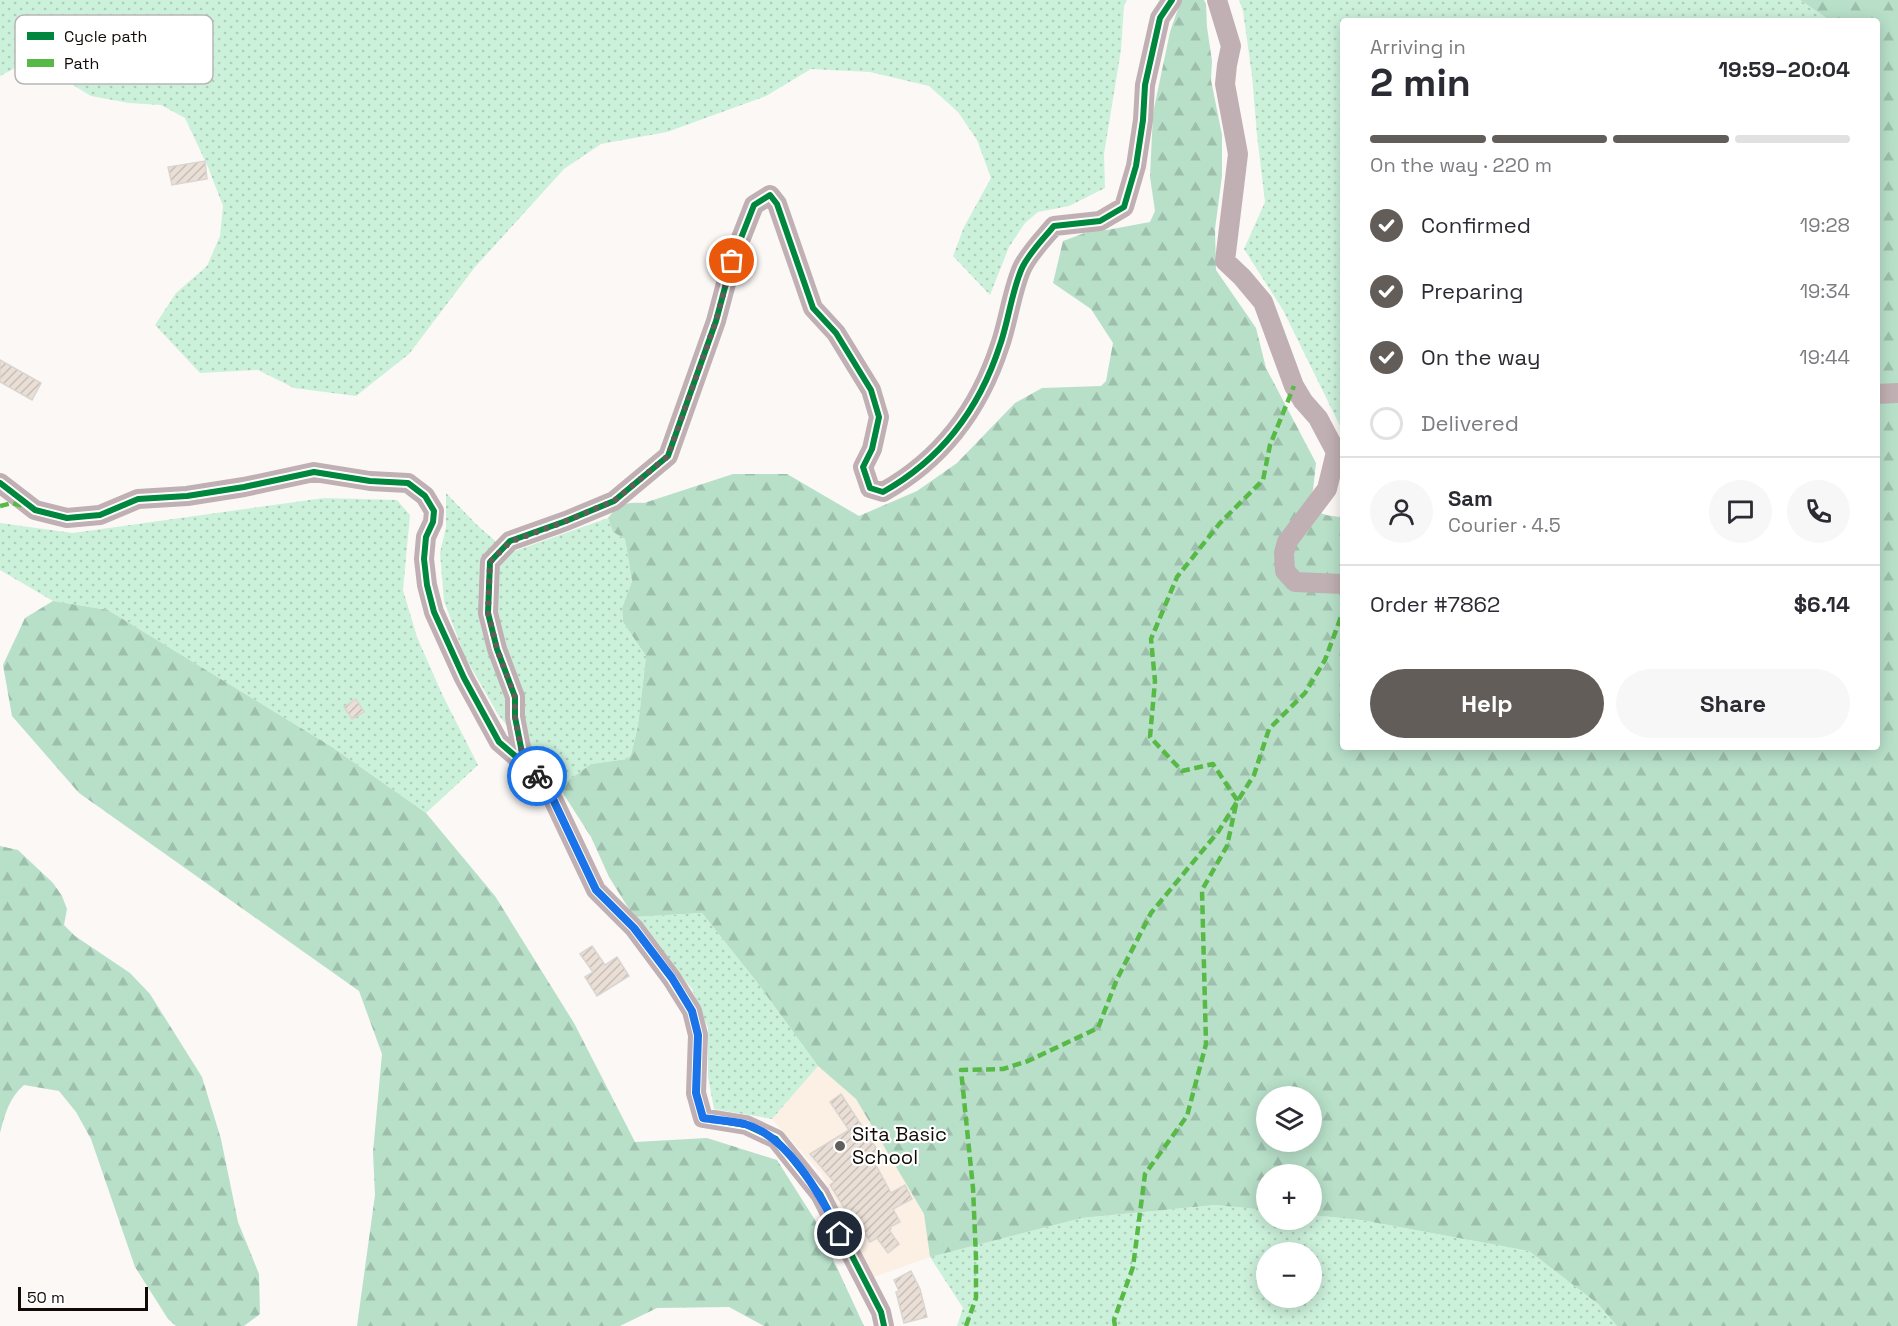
<!DOCTYPE html>
<html lang="en">
<head>
<meta charset="utf-8">
<style>
  :root { --surface:#fff; --page:#f7f7f7; --text:#2b2b33; --muted:#7c7c81; --line:#e1e1e2; --accent:#635d5a }
  body { margin:0; font-family:"Space Grotesk",sans-serif; background:var(--page); color:var(--text); height:100vh; display:flex; flex-direction:column; font-size:22px; white-space:nowrap }
  * { box-sizing:border-box; margin:0 }
  p { font-size:20px; color:var(--muted) }
  .icon { flex:none; width:33px; height:33px; fill:none; stroke:currentColor; stroke-width:2; stroke-linecap:round; stroke-linejoin:round }
  .map { position:relative; flex:1; overflow:hidden }
  .drawer { position:absolute; left:1340px; top:18px; width:540px; height:732px; display:flex; flex-direction:column; background:var(--surface); border-radius:6px; box-shadow:0 3px 15px #0003 }
  .drawer>* { flex:none }
  .controls { position:absolute; left:1256px; top:1086px; display:grid; gap:12px }
  .controls a { display:grid; place-items:center; width:66px; height:66px; border-radius:50%; background:var(--surface); box-shadow:0 3px 15px #0003; font-size:30px }
  .scale { position:absolute; left:18px; bottom:15px; width:130px; box-sizing:border-box; padding-left:6px; border:3px solid #110a06; border-top:0; font-size:16px; line-height:21px; white-space:nowrap; color:#110a06; -webkit-text-stroke:4px #fff; paint-order:stroke }
  .pin { position:absolute; display:grid; place-items:center; width:51px; height:51px; color:#fff; margin:-26px; border:3px solid #fff; border-radius:50%; box-shadow:0 2px 6px #0007 }
  .courier { position:absolute; display:grid; place-items:center; width:60px; height:60px; margin:-30px; border:4px solid #1a73e8; border-radius:50%; background:#fff; color:#222; box-shadow:0 2px 8px #0007 }
  .head em { font-style:normal; font-weight:800 }
  .head div { display:flex; flex-direction:column-reverse }
  .head { display:flex; align-items:center; justify-content:space-between; height:102px; padding:0 30px }
  h1 { font-size:39px; font-weight:800; line-height:45px }
  .bar { display:grid; grid-template-columns:repeat(4,1fr); gap:9px 6px; align-content:center; height:72px; padding:0 30px }
  .bar i { height:8px; border-radius:4px; background:var(--line) }
  .bar .selected { background:var(--accent) }
  .bar p { grid-column:span 4 }
  .line { display:flex; align-items:center; gap:15px; padding:0 30px; border-top:2px solid var(--line) }
  .line div { flex:1 }
  .round { display:grid; place-items:center; flex:none; width:63px; height:63px; border-radius:32px; background:var(--page) }
  ol { padding:0 30px; list-style:none }
  li { display:flex; align-items:center; gap:18px; height:66px }
  li p { margin-inline-start:auto }
  li .icon { padding:6px; border-radius:50%; background:var(--accent); color:#fff; stroke-width:4 }
  li:last-child { color:var(--muted) }
  li i { width:33px; height:33px; border:3px solid var(--line); border-radius:50% }
  .button { display:flex; gap:12px; margin-top:auto; padding:12px 30px }
  .button a { flex:1; height:69px; border-radius:36px; background:var(--accent); color:#fff; font-size:24px; font-weight:800; line-height:69px; text-align:center }
  .button a+a { background:var(--page); color:var(--text) }
  .map>svg:first-child { display:block }
</style>
</head>
<body>
<div class="map">
<svg width="1898" height="1326" viewBox="0 0 1898 1326">
  <defs>
    <pattern id="grass-dots" width="8" height="8" patternUnits="userSpaceOnUse" patternTransform="scale(1.5)"><rect width="8" height="8" fill="#ccf1db"/><path d="M2 2h.1M6 6h.1" fill="none" stroke="#aecdba" stroke-width="1.8" stroke-linecap="round"/></pattern>
    <pattern id="forest-firs" width="22" height="20" patternUnits="userSpaceOnUse" patternTransform="scale(1.5)"><rect width="22" height="20" fill="#b8e0c9"/><path d="M5 1l3.5 6h-7zM16 11l3.5 6h-7z" fill="#9dbfab"/></pattern>
    <pattern id="building-hatch" width="6" height="6" patternUnits="userSpaceOnUse" patternTransform="scale(1.5)"><rect width="6" height="6" fill="#e9dfd6"/><path d="M-1 1l2-2M0 6l6-6M5 7l2-2" fill="none" stroke="#c7beb6"/></pattern>
  </defs>
  <rect width="100%" height="100%" fill="#fbf8f6"/>
  <path fill="#fcefe4" d="M818,1066L856,1099L910,1189L924,1214L930,1257L874,1277L821,1173L772,1119Z"/>
  <path fill="url(#grass-dots)" fill-rule="evenodd" d="M0,0H1127L1124,6L1121,50L1104,154L1105,188L1069,206L1038,212L1025,223L1009,247L990,295L953,256L964,227L991,178L977,140L958,112L929,86L870,72L811,69L766,96L667,132L601,144L564,169L475,267L409,354L356,396L294,388L258,370L200,373L155,325L176,293L207,266L220,236L223,206L208,167L185,118L161,105L129,103L91,96L53,73L19,66L0,76Z
    M1239,0H1800L1831,21H1342V430L1283,310L1244,249L1265,202L1257,135L1252,76L1243,11Z
    M446,493L477,525L509,553L608,518L613,532L625,539L632,581L622,608L623,622L646,656L638,726L631,755L627,759L591,764L559,787L499,716L465,657L444,601L440,553L446,527Z
    M324,498L397,500L410,515L403,590L417,637L442,694L478,765L426,813L332,747L108,610L53,601L0,570V523L73,533Z
    M702,913L756,981L818,1066L772,1119L714,1109L708,1077V1028L692,989L634,917Z
    M1215,1205L1266,1210V1220H1311V1215L1361,1220L1529,1251L1598,1304L1617,1326H957L963,1308L930,1257L1082,1218ZM1266,1252H1311V1298H1266Z"/>
  <path fill="url(#forest-firs)" fill-rule="evenodd" d="M1181,0H1204L1206,4L1207,27L1212,61L1211,80L1222,135V176L1215,229L1216,270L1256,328L1266,368L1316,463L1313,490L1308,502C1317,515 1328,516 1342,517V747H1876V21H1831L1800,0H1898V1326H1617L1598,1304L1529,1251L1361,1220L1311,1215V1174H1266V1210L1215,1205L1082,1218L930,1257L924,1214L856,1099L818,1066L756,981L702,913L634,917L609,877L591,837L559,787L591,764L627,759L631,755L638,726L646,656L623,622L622,608L632,581L625,539L613,532L608,518C618,504 627,502 644,503L733,474H787L859,516L917,491L957,463L1015,403L1042,388L1101,386L1106,381L1113,343L1091,309L1053,283L1063,241L1090,231L1107,230L1150,222L1155,211L1150,177L1153,113L1170,32ZM1266,1096H1311V1142H1266Z
    M53,601L108,610L332,747L426,813L495,896L574,1023L635,1142L707,1138L777,1160L815,1220L864,1326H764L729,1307L657,1308L620,1326H357L375,1195L373,1152L382,1054L359,991L79,793L12,716L3,665L25,618Z
    M0,846L18,850L53,883L62,896L67,909L64,925L75,936L130,973L150,994L202,1077L221,1139L238,1222L259,1274L260,1314L244,1326H176L168,1319L135,1267L91,1139L76,1112L59,1091L24,1085C9,1098 5,1114 0,1133Z"/>
  <path fill="url(#building-hatch)" stroke="#dad5d1" stroke-width="1.5" d="M205,161L207,179L172,185L168,167Z
    M0,360L41,383L32,400L0,382Z
    M356,699L364,712L352,719L344,707Z
    M592,946L605,965L617,957L629,976L597,996L585,977L593,972L580,954Z
    M841,1094L878,1151L871,1156L891,1193L905,1185L912,1199L893,1209L900,1222L890,1227L891,1229L889,1230L899,1244L888,1253L877,1238L870,1242L865,1233L861,1235L830,1185L834,1182L810,1154L849,1130L830,1102Z
    M911,1271L920,1289L927,1317L904,1323L896,1292L899,1291L894,1280Z"/>
  <g fill="none" stroke-linecap="round" stroke-linejoin="round">
    <path stroke="#c0afb3" stroke-width="20" d="M1217,0L1231,46L1227,65L1225,84L1238,154L1225,261L1242,277L1263,302L1294,386L1303,401L1318,418L1336,452L1327,489L1287,542L1284,553L1285,571L1295,582L1342,584
      M1876,394L1898,393
      M0,483L35,510L67,518L100,515L138,499L187,496L244,487L314,472L370,481L408,483L425,496L434,511L433,522L426,537L424,559L427,585L434,612L464,678L499,742L535,773L551,795L596,890L634,928L672,979L692,1011L698,1035L696,1093L703,1118L746,1125L776,1139L820,1194L881,1312L884,1326
      M524,763L515,717V697L497,649L488,613L490,562L510,541L566,521L614,501L668,456L716,321L732,261L754,205L770,195L777,204L813,308L836,333L871,390L879,417L872,449L863,467L870,488L883,492C942,459 979,410 1000,345C1008,323 1013,285 1023,266C1031,251 1043,239 1054,226L1100,221L1124,207L1136,166L1143,120L1145,85L1160,18L1172,0"/>
    <path stroke="#58b947" stroke-width="4.5" stroke-dasharray="9 4.5" stroke-linecap="butt" d="M0,506L12,503L23,506
      M966,1326L976,1298V1258L973,1188L961,1070L1003,1069L1028,1061L1098,1028L1117,979L1151,913L1218,832L1254,775L1269,729L1305,693L1325,660L1342,614
      M1115,1326L1114,1320L1133,1267L1145,1174L1187,1116L1206,1044L1202,890L1227,846L1237,800L1213,764L1182,771L1150,737L1155,681L1151,639L1177,577L1220,523L1263,480L1270,445L1294,386"/>
    <g stroke="#fff" stroke-width="10">
      <path id="cycleway" d="M0,483L35,510L67,518L100,515L138,499L187,496L244,487L314,472L370,481L408,483L425,496L434,511L433,522L426,537L424,559L427,585L434,612L464,678L499,742L535,773L551,795L596,890L634,928L672,979L692,1011L698,1035L696,1093L703,1118L746,1125L776,1139L820,1194L881,1312L884,1326
        M524,763L515,717V697L497,649L488,613L490,562L510,541L566,521L614,501L668,456L716,321L732,261L754,205L770,195L777,204L813,308L836,333L871,390L879,417L872,449L863,467L870,488L883,492C942,459 979,410 1000,345C1008,323 1013,285 1023,266C1031,251 1043,239 1054,226L1100,221L1124,207L1136,166L1143,120L1145,85L1160,18L1172,0"/>
    </g>
    <use href="#cycleway" stroke="#00873e" stroke-width="6"/>
  </g>
  <g fill="none" stroke-linecap="round" stroke-linejoin="round">
    <path stroke="#635d5a" stroke-width="6" stroke-dasharray="0 10.8" d="M537,776L524,763L515,717V697L497,649L488,613L490,562L510,542L566,521L614,501L668,456L716,321L732,261"/>
    <path stroke="#1a73e8" stroke-width="8" d="M537,776L551,795L596,890L634,928L672,978L692,1011L698,1035L696,1093L703,1118C716,1120 731,1121 745,1124C788,1136 821,1196 840,1234"/>
  </g>
  <circle fill="#635d5a" stroke="#fff" stroke-width="2" cx="840" cy="1146" r="6"/>
  <g text-anchor="middle" stroke-width="4.5" stroke-linejoin="round" paint-order="stroke">
    <g font-size="20" fill="#110a06" stroke="#fff" text-anchor="start">
      <text x="852" y="1141">Sita Basic<tspan x="852" dy="23">School</tspan></text>
    </g>
  </g>
  <rect x="15" y="15" width="198" height="69" rx="9" fill="#fff" stroke="#b8b6b4" stroke-width="1.5"/>
  <rect x="27" y="32" width="27" height="8" fill="#00873e"/>
  <rect x="27" y="59" width="27" height="8" fill="#58b947"/>
  <g font-size="16" fill="#110a06">
    <text x="64" y="42">Cycle path</text>
    <text x="64" y="69">Path</text>
  </g>
</svg>
<div class="controls">
<a><svg class="icon" aria-label="layers" viewBox="0 0 24 24"><path d="M12 4l9 5-9 5-9-5zM3 14l9 5 9-5"/></svg></a>
<a>+</a>
<a>−</a>
</div>
<div class="scale">50 m</div>
<div class="pin" style="left:732px;top:261px;background:#ea580c"><svg class="icon" aria-label="bag" viewBox="0 0 24 24"><path d="M5 8h14l-1 12H6zM9 8a3 3 0 0 1 6 0"/></svg></div>
<div class="pin" style="left:840px;top:1234px;background:#1f2937"><svg class="icon" aria-label="home" viewBox="0 0 24 24"><path d="M3 11l9-7 9 7M6 9v11h12V9"/></svg></div>
<div class="courier" style="left:537px;top:776px"><svg class="icon" aria-label="bike" viewBox="0 0 24 24"><circle cx="6" cy="16" r="4"/><circle cx="18" cy="16" r="4"/><path d="M6 16l4-8h5l3 8M10 8l3 8H6M13 5h3"/></svg></div>
<section class="drawer">
<div class="head"><div><h1>2 min</h1><p>Arriving in</p></div><em>19:59–20:04</em></div>
<div class="bar"><i class="selected"></i><i class="selected"></i><i class="selected"></i><i></i><p>On the way · 220 m</p></div>
<ol>
<li><svg class="icon" aria-label="check" viewBox="0 0 24 24"><path d="M5 12l5 5 9-10"/></svg>Confirmed<p>19:28</p></li>
<li><svg class="icon" aria-label="check" viewBox="0 0 24 24"><path d="M5 12l5 5 9-10"/></svg>Preparing<p>19:34</p></li>
<li><svg class="icon" aria-label="check" viewBox="0 0 24 24"><path d="M5 12l5 5 9-10"/></svg>On the way<p>19:44</p></li>
<li><i></i>Delivered</li>
</ol>
<div class="line" style="height:108px"><a class="round"><svg class="icon" aria-label="person" viewBox="0 0 24 24"><circle cx="12" cy="8" r="4"/><path d="M4 21q1-7 8-7t8 7"/></svg></a><div><b>Sam</b><p>Courier · 4.5</p></div><a class="round"><svg class="icon" aria-label="chat" viewBox="0 0 24 24"><path d="M4 5h16v11H9l-5 4z"/></svg></a><a class="round"><svg class="icon" aria-label="phone" viewBox="0 0 24 24"><path d="M5 4h4l2 5-3 2q2 4 5 5l2-3 5 2v4C11 20 4 13 5 4z"/></svg></a></div>
<div class="line" style="height:78px"><div>Order #7862</div><b>$6.14</b></div>
<div class="button"><a>Help</a><a>Share</a></div>
</section>
</div>
</body>
</html>
